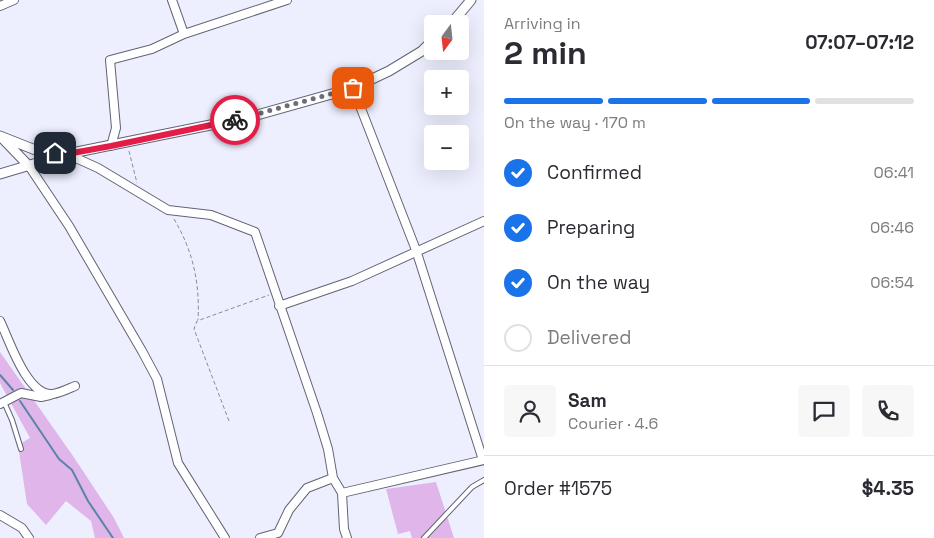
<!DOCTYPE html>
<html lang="en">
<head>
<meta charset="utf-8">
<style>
  :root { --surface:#fff; --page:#f7f7f7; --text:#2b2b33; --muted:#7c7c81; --line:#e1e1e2; --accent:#1a73e8 }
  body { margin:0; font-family:"Space Grotesk",sans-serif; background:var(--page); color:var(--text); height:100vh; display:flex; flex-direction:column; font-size:19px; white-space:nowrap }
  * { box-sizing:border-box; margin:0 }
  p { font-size:16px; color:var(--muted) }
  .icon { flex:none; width:28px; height:28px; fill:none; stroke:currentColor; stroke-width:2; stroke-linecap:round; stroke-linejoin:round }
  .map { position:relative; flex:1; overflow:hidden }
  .details { display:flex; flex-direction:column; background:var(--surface); width:450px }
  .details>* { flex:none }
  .needle { width:32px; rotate:195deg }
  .buttons { position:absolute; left:424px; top:15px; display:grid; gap:10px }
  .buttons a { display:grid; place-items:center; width:45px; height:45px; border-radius:5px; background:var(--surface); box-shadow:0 5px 20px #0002; font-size:25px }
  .pin { position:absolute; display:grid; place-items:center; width:42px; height:42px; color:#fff; margin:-21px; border-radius:10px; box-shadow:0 2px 8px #0006 }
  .courier { position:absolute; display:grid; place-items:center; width:50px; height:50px; margin:-25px; border:4px solid #e11d48; border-radius:50%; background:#fff; color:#222; box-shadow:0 1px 6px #0007 }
  .overview em { font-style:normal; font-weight:700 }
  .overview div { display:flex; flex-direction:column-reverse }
  .overview { display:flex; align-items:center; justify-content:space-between; height:85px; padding:0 20px }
  h1 { font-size:32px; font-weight:700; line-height:38px }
  .bar { display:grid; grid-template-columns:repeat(4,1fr); gap:8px 5px; align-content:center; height:60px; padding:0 20px }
  .bar i { height:6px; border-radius:4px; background:var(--line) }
  .bar .on { background:var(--accent) }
  .bar p { grid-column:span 4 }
  .line { display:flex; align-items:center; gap:12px; padding:0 20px; border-top:1px solid var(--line) }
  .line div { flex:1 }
  .round { display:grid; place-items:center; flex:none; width:52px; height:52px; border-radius:5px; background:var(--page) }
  ol { padding:0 20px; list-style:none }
  li { display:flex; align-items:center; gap:15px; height:55px }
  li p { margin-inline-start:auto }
  li .icon { padding:5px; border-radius:50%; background:var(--accent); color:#fff; stroke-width:4 }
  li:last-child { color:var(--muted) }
  li i { width:28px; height:28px; border:2px solid var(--line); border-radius:50% }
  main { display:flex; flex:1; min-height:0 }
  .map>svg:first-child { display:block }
</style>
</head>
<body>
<main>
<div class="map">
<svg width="484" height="538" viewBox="0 0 484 538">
  <rect width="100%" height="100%" fill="#edeffe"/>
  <path fill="#e0b5ea" d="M0,352L73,456L114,518L124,538H95L91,521L66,501L46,525L27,504L18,445L30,438L0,383Z
    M436,482L454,538H412L410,531L398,534L386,489Z"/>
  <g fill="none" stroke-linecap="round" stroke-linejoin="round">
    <path stroke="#5984a8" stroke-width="2" d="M0,375L13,390
      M20,401L59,459L72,470L88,501L113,538"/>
    <g stroke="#626374" stroke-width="6">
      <path id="service" d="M4,402L12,420L21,449
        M424,538L472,487L484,480"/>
    </g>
    <g stroke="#626374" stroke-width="10">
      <path id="minor" d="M172,0L184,34
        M0,6L14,0
        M353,88L416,250L483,460
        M111,146L116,128L110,60L152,49L184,34L287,0
        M67,154L98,168L168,210L211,215L255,232L317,413L328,449L333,478L342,493L344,529L347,538
        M29,166L69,226L142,351L157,379L178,463L225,538
        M279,306L352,281L484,221
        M0,321C9,339 27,397 53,394C60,393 68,389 75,386
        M0,404L21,393L41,397L50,395
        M342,493L484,460
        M0,515L22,528L29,538
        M260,538L278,533L289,510L307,488L333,478"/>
    </g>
    <g stroke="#626374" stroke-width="11">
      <path id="tertiary" d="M451,24L471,0
        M0,136L43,153L62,154
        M3,139L29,166
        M0,174L67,154L250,117L353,88L389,71L422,51L432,41"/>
    </g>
    <path stroke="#8a8b96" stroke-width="1" stroke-dasharray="4 2.5" stroke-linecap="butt" d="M129,151L137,183
      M174,219C193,251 200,283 198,320
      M229,421L194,329L197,321L269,295"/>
    <use href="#service" stroke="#fff" stroke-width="4"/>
    <use href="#minor" stroke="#fff" stroke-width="8"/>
    <use href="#tertiary" stroke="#fff" stroke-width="9"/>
  </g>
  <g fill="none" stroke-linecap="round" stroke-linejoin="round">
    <path stroke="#6c6d77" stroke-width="5" stroke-dasharray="0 9" d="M235,120L353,88"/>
    <path stroke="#e11d48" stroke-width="6" d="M55,153L67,154L111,146L235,120"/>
  </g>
</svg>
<div class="buttons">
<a><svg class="needle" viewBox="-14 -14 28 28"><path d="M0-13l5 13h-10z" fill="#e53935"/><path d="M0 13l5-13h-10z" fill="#7c7c81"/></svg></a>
<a>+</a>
<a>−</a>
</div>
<div class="pin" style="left:353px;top:88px;background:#ea580c"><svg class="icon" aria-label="bag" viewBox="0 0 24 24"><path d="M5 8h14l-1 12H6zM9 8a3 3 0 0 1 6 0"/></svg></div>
<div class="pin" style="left:55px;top:153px;background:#1f2937"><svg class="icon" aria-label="home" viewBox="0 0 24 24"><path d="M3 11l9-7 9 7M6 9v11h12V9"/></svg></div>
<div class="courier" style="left:235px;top:120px"><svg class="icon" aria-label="bike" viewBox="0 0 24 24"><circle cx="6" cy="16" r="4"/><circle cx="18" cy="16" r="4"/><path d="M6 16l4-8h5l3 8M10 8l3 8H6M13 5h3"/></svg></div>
</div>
<section class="details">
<div class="overview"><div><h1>2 min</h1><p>Arriving in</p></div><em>07:07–07:12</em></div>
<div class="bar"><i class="on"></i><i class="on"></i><i class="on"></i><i></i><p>On the way · 170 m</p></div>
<ol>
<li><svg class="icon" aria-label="check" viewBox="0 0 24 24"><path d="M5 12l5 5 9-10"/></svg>Confirmed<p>06:41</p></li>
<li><svg class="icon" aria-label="check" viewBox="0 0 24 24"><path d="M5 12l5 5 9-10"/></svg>Preparing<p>06:46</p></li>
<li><svg class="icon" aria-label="check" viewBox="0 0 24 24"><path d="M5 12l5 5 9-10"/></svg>On the way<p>06:54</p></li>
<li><i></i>Delivered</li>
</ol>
<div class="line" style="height:90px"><a class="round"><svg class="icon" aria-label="person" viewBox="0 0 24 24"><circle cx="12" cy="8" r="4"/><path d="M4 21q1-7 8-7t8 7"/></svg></a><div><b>Sam</b><p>Courier · 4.6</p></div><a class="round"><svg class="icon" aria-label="chat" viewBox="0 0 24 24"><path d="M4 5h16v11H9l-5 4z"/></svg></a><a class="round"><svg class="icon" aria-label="phone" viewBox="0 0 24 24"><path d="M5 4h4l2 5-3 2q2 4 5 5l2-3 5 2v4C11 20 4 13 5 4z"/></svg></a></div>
<div class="line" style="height:65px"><div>Order #1575</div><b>$4.35</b></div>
</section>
</main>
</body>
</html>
